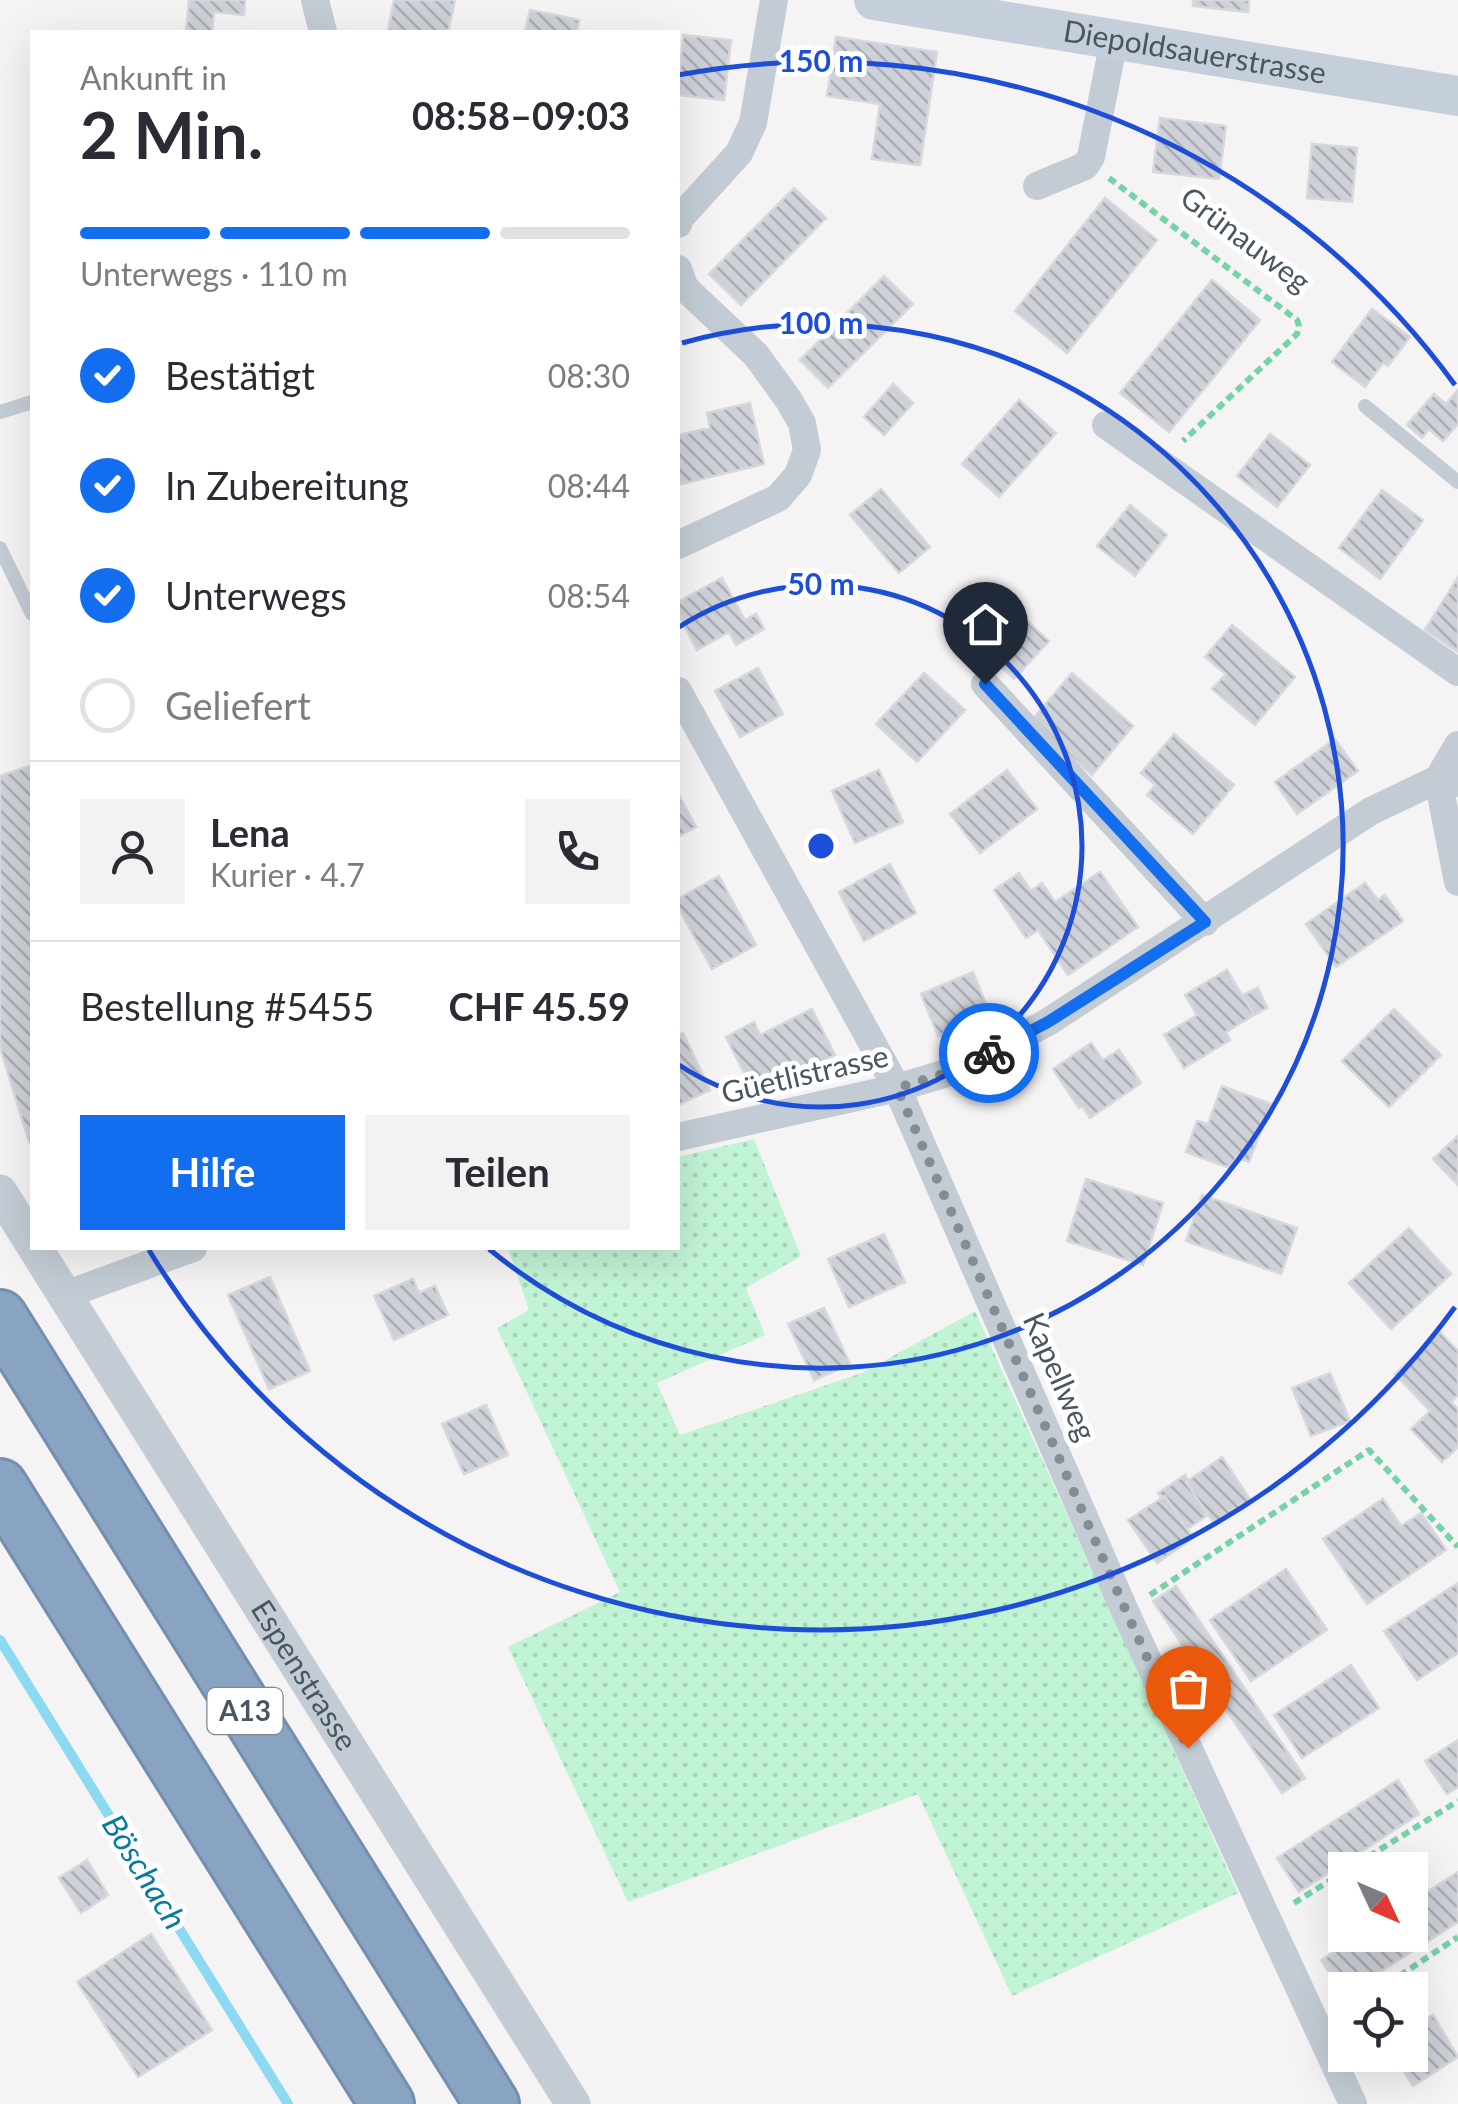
<!DOCTYPE html>
<html lang="de">
<head>
<meta charset="utf-8">
<style>
  :root { --surface:#fff; --page:#f2f2f3; --text:#2b2b33; --muted:#7c7c81; --line:#e1e1e2; --accent:#126def }
  body { margin:0; font-family:Lato,sans-serif; background:var(--page); color:var(--text); height:100vh; display:flex; flex-direction:column; font-size:38px; white-space:nowrap }
  * { box-sizing:border-box; margin:0 }
  p { font-size:32px; color:var(--muted) }
  .icon { flex:none; width:55px; height:55px; fill:none; stroke:currentColor; stroke-width:2; stroke-linecap:round; stroke-linejoin:round }
  .map { position:relative; flex:1; overflow:hidden }
  .panel { position:absolute; left:30px; top:30px; width:650px; height:1220px; display:flex; flex-direction:column; background:var(--surface); border-radius:0px; box-shadow:0 10px 40px #0002 }
  .panel>* { flex:none }
  .needle { width:65px; rotate:134deg }
  .tools { position:absolute; left:1328px; top:1852px; display:grid; gap:20px }
  .tools a { display:grid; place-items:center; width:100px; height:100px; border-radius:0px; background:var(--surface); box-shadow:0 10px 40px #0002; font-size:50px }
  .pin { position:absolute; display:grid; place-items:center; width:85px; height:85px; color:#fff; margin:-102px -42px; border-radius:50% 50% 50% 0; rotate:-45deg; box-shadow:0 0 10px #0007 }
  .pin .icon { rotate:45deg }
  .courier { position:absolute; display:grid; place-items:center; width:100px; height:100px; margin:-50px; border:8px solid #126def; border-radius:50%; background:#fff; color:#222; box-shadow:0 2px 12px #0007 }
  .headline em { font-style:normal; font-weight:700 }
  .headline div { display:flex; flex-direction:column-reverse }
  .headline { display:flex; align-items:center; justify-content:space-between; height:170px; padding:0 50px }
  h1 { font-size:65px; font-weight:700; line-height:75px }
  .bar { display:grid; grid-template-columns:repeat(4,1fr); gap:15px 10px; align-content:center; height:120px; padding:0 50px }
  .bar i { height:12px; border-radius:8px; background:var(--line) }
  .bar .selected { background:var(--accent) }
  .bar p { grid-column:span 4 }
  .line { display:flex; align-items:center; gap:25px; padding:0 50px; border-top:2px solid var(--line) }
  .line div { flex:1 }
  .round { display:grid; place-items:center; flex:none; width:105px; height:105px; border-radius:0px; background:var(--page) }
  ol { padding:0 50px; list-style:none }
  li { display:flex; align-items:center; gap:30px; height:110px }
  li p { margin-inline-start:auto }
  li .icon { padding:10px; border-radius:50%; background:var(--accent); color:#fff; stroke-width:4 }
  li:last-child { color:var(--muted) }
  li i { width:55px; height:55px; border:5px solid var(--line); border-radius:50% }
  .primary-button { display:flex; gap:20px; margin-top:auto; padding:20px 50px }
  .primary-button a { flex:1; height:115px; border-radius:0px; background:var(--accent); color:#fff; font-size:40px; font-weight:700; line-height:115px; text-align:center }
  .primary-button a+a { background:var(--page); color:var(--text) }
  .map>svg:first-child { display:block }
</style>
</head>
<body>
<div class="map">
<svg width="1458" height="2104" viewBox="0 0 1458 2104">
  <defs>
    <pattern id="grass-dots" width="8" height="8" patternUnits="userSpaceOnUse" patternTransform="scale(2.5)"><rect width="8" height="8" fill="#c1f3d5"/><path d="M2 2h.1M6 6h.1" fill="none" stroke="#a7d2b9" stroke-width="1.8" stroke-linecap="round"/></pattern>
    <pattern id="building-back-hatch" width="6" height="6" patternUnits="userSpaceOnUse" patternTransform="scale(2.5)"><rect width="6" height="6" fill="#ced1d7"/><path d="M-1 5l2 2M0 0l6 6M5-1l2 2" fill="none" stroke="#a9acb2"/></pattern>
  </defs>
  <rect width="100%" height="100%" fill="#f5f3f3"/>
  <path fill="url(#grass-dots)" d="M754,1139L801,1256L746,1288L765,1335L657,1383L680,1435L862,1373L975,1311L1238,1893L1012,1996L918,1794L628,1902L508,1647L620,1592L497,1328L529,1310L508,1248H678V1157Z"/>
  <g fill="none" stroke-linecap="round" stroke-linejoin="round">
    <path stroke="#8cdaf1" stroke-width="10" d="M0,1640L288,2104"/>
  </g>
  <path fill="url(#building-back-hatch)" stroke="#d6d8de" stroke-width="2.5" d="M189,0H245L244,15L214,12L212,32H186Z
    M394,0H455L448,32L388,31Z
    M1193,0H1249L1248,12L1193,6Z
    M530,10L579,20L577,32H525Z
    M683,35L731,40L724,100L678,95Z
    M836,37L937,52L920,165L872,159L880,104L827,96Z
    M1160,118L1226,126L1219,179L1153,172Z
    M1312,144L1357,148L1352,202L1307,198Z
    M794,188L826,218L741,305L709,274Z
    M1105,198L1157,240L1067,353L1015,311Z
    M884,276L913,304L828,388L800,360Z
    M1212,280L1260,320L1169,432L1120,393Z
    M1372,309L1410,337L1388,366L1383,363L1365,387L1332,362Z
    M893,384L913,403L884,435L864,417Z
    M1458,390V424L1443,441L1429,429L1422,438L1407,425L1434,394L1446,404Z
    M1019,400L1056,433L999,497L962,464Z
    M750,403L764,464L678,485V435L710,428L707,413Z
    M1270,434L1310,465L1277,507L1237,476Z
    M881,489L930,547L899,573L850,515Z
    M1382,490L1423,520L1380,579L1339,548Z
    M1130,505L1167,535L1135,576L1097,546Z
    M1458,577V652L1425,630Z
    M722,578L745,620L756,614L764,629L736,645L729,632L697,650L678,613V602Z
    M1003,599L1049,641L1014,679L969,636Z
    M1232,625L1295,677L1255,725L1212,689L1226,674L1205,657Z
    M758,668L783,714L740,737L715,691Z
    M924,673L965,710L917,762L876,724Z
    M1072,673L1133,726L1092,775L1030,722Z
    M1174,734L1234,785L1193,834L1147,795L1155,785L1141,773Z
    M1335,739L1358,771L1297,814L1275,782Z
    M32,765V1141L29,1142L0,1047V776Z
    M879,770L903,822L855,843L832,791Z
    M1007,770L1037,809L980,853L950,814Z
    M678,793L696,827L678,837Z
    M890,864L916,913L864,941L839,892Z
    M1100,872L1138,927L1068,975L1038,930L1026,938L994,890L1019,873L1031,891L1042,883L1055,902Z
    M719,876L756,945L712,969L678,907V899Z
    M1365,883L1378,900L1385,895L1403,921L1336,967L1306,924Z
    M1227,970L1254,1015L1226,1032L1230,1040L1184,1068L1164,1035L1197,1015L1185,995Z
    M973,972L990,1014L938,1036L921,994Z
    M1258,988L1267,1008L1254,1015L1242,995Z
    M812,1009L835,1055L781,1082L776,1071L750,1085L726,1037L754,1022L760,1035Z
    M1394,1009L1441,1055L1389,1107L1342,1061Z
    M683,1033L710,1090L678,1105V1035Z
    M1091,1043L1103,1060L1119,1050L1141,1083L1090,1118L1082,1106L1079,1108L1053,1069Z
    M1222,1086L1271,1104L1249,1162L1236,1157L1232,1169L1186,1152L1197,1121L1208,1124Z
    M1458,1136V1185L1433,1159Z
    M1086,1179L1163,1203L1143,1265L1067,1241Z
    M1202,1195L1297,1228L1281,1274L1186,1241Z
    M1409,1228L1451,1274L1391,1329L1349,1283Z
    M884,1234L905,1282L849,1307L828,1259Z
    M270,1277L310,1371L269,1389L228,1295Z
    M413,1279L419,1293L435,1286L448,1315L394,1340L374,1296Z
    M824,1308L850,1364L814,1380L788,1324Z
    M1440,1332L1458,1351V1395L1451,1402L1458,1409V1447L1442,1462L1411,1429L1430,1411L1395,1374Z
    M1330,1373L1350,1421L1311,1436L1292,1388Z
    M486,1405L508,1455L464,1474L442,1424Z
    M1222,1457L1251,1501L1215,1525L1186,1482Z
    M1185,1475L1188,1480L1186,1482L1208,1515L1187,1529L1165,1496L1162,1498L1158,1493Z
    M1165,1496L1193,1538L1157,1563L1128,1520Z
    M1383,1499L1401,1526L1421,1513L1446,1550L1367,1604L1323,1539Z
    M1286,1569L1327,1630L1251,1681L1210,1620Z
    M1458,1583V1653L1417,1680L1384,1631Z
    M1176,1586L1305,1778L1282,1793L1153,1601Z
    M1351,1665L1379,1708L1302,1758L1274,1715Z
    M1458,1740V1787L1447,1794L1425,1761Z
    M1398,1780L1419,1814L1299,1892L1277,1858Z
    M87,1860L108,1895L81,1913L59,1878Z
    M1458,1872V1922L1352,1990H1345L1344,1995L1321,1960L1360,1935H1410V1903Z
    M151,1934L212,2030L138,2077L77,1982Z
    M1433,2015L1458,2057L1413,2086L1393,2055H1410V2029Z"/>
  <g fill="none" stroke-linecap="round" stroke-linejoin="round">
    <g stroke="#748eaf" stroke-width="58">
      <path id="motorway" d="M0,1317L492,2104
        M0,1486L387,2104"/>
    </g>
    <path stroke="#76d3a8" stroke-width="6" stroke-dasharray="8 5" stroke-linecap="butt" d="M1109,178L1297,320L1299,326L1297,334L1183,441
      M1150,1595L1369,1450L1458,1547
      M1347,1870L1458,1801
      M1294,1903L1345,1871
      M1378,1990L1458,1937"/>
    <path stroke="#c3ccd4" stroke-width="14" d="M1365,406L1458,482
      M0,412L32,402
      M0,548L32,614"/>
    <path stroke="#c3ccd4" stroke-width="28" d="M315,0L323,32
      M1037,186L1085,166L1091,157L1114,40
      M678,224L679,219L739,153L753,123L774,0
      M678,269L685,288L756,355L788,399L802,423L807,450L798,475L778,498L678,545
      M1106,425L1458,672
      M985,684L1205,922
      M678,691L897,1088L1125,1611L1353,2104
      M1458,783L1438,779L1458,882
      M678,1137L897,1088L960,1069L1048,1022L1371,811L1438,779L1458,745
      M65,1295L193,1248"/>
    <g stroke="#c3ccd4" stroke-width="35">
      <path d="M0,1192L32,1243"/>
      <path id="s1" d="M35,1248L573,2104"/>
    </g>
    <path stroke="#c5cfdc" stroke-width="40" id="s2" d="M874,0L1458,96"/>
    <use href="#motorway" stroke="#89a3c3" stroke-width="52"/>
  </g>
  <g fill="none" stroke-linecap="round" stroke-linejoin="round">
    <path stroke="#858c94" stroke-width="10" stroke-dasharray="0 18" d="M989,1053L960,1069L897,1088L1126,1611L1188,1748"/>
    <path stroke="#126def" stroke-width="12" d="M985,684L1205,922L1048,1022L989,1053"/>
  </g>
  <g fill="none" stroke="#1d4ed8" stroke-width="5">
    <path d="M679 627A261 261 0 1 1 679 1065"/>
    <path d="M682 343A522 522 0 1 1 489 1249"/>
    <path d="M1455 1307A784 784 0 0 1 149 1250M678 75A784 784 0 0 1 1455 385"/>
  </g>
  <g text-anchor="middle" stroke-width="10" stroke-linejoin="round" paint-order="stroke">
    <rect fill="#fff" stroke="#808890" stroke-width="2.5" x="207.5" y="1688" width="75" height="46" rx="8"/>
    <g font-size="28" font-weight="bold" fill="#495561">
      <text x="245" y="1721">A13</text>
    </g>
    <g font-size="30" fill="#495561" stroke="#fff">
      <text dy="10" stroke="none"><textPath href="#s2" startOffset="325">Diepoldsauerstrasse</textPath></text>
      <text transform="translate(1245 240) rotate(37)" y="10">Grünauweg</text>
      <text transform="translate(805 1075) rotate(-13)" y="10">Güetlistrasse</text>
      <text transform="translate(1059 1377) rotate(66)" y="10">Kapellweg</text>
      <text dy="10" stroke="none"><textPath href="#s1" startOffset="505">Espenstrasse</textPath></text>
    </g>
    <g font-size="32" font-style="italic" fill="#077b9f" stroke="#fff">
      <text transform="translate(144 1872) rotate(58)" y="11">Böschach</text>
    </g>
  </g>
  <circle cx="821" cy="846" r="15" fill="#1d4ed8" stroke="#fff" stroke-width="5"/>
  <g font-size="30" text-anchor="middle" font-weight="bold" fill="#1d4ed8" stroke="#fff" stroke-width="10" stroke-linejoin="round" paint-order="stroke">
    <text x="821" y="72">150 m</text>
    <text x="821" y="334">100 m</text>
    <text x="821" y="595">50 m</text>
  </g>
</svg>
<div class="tools">
<a><svg class="needle" viewBox="-14 -14 28 28"><path d="M0-13l5 13h-10z" fill="#e53935"/><path d="M0 13l5-13h-10z" fill="#7c7c81"/></svg></a>
<a><svg class="icon" aria-label="locate" viewBox="0 0 24 24"><circle cx="12" cy="12" r="6"/><path d="M12 2v4M12 18v4M2 12h4M18 12h4"/></svg></a>
</div>
<div class="pin" style="left:1188px;top:1748px;background:#ea580c"><svg class="icon" aria-label="bag" viewBox="0 0 24 24"><path d="M5 8h14l-1 12H6zM9 8a3 3 0 0 1 6 0"/></svg></div>
<div class="pin" style="left:985px;top:684px;background:#1f2937"><svg class="icon" aria-label="home" viewBox="0 0 24 24"><path d="M3 11l9-7 9 7M6 9v11h12V9"/></svg></div>
<div class="courier" style="left:989px;top:1053px"><svg class="icon" aria-label="bike" viewBox="0 0 24 24"><circle cx="6" cy="16" r="4"/><circle cx="18" cy="16" r="4"/><path d="M6 16l4-8h5l3 8M10 8l3 8H6M13 5h3"/></svg></div>
<section class="panel">
<div class="headline"><div><h1>2 Min.</h1><p>Ankunft in</p></div><em>08:58–09:03</em></div>
<div class="bar"><i class="selected"></i><i class="selected"></i><i class="selected"></i><i></i><p>Unterwegs · 110 m</p></div>
<ol>
<li><svg class="icon" aria-label="check" viewBox="0 0 24 24"><path d="M5 12l5 5 9-10"/></svg>Bestätigt<p>08:30</p></li>
<li><svg class="icon" aria-label="check" viewBox="0 0 24 24"><path d="M5 12l5 5 9-10"/></svg>In Zubereitung<p>08:44</p></li>
<li><svg class="icon" aria-label="check" viewBox="0 0 24 24"><path d="M5 12l5 5 9-10"/></svg>Unterwegs<p>08:54</p></li>
<li><i></i>Geliefert</li>
</ol>
<div class="line" style="height:180px"><a class="round"><svg class="icon" aria-label="person" viewBox="0 0 24 24"><circle cx="12" cy="8" r="4"/><path d="M4 21q1-7 8-7t8 7"/></svg></a><div><b>Lena</b><p>Kurier · 4.7</p></div><a class="round"><svg class="icon" aria-label="phone" viewBox="0 0 24 24"><path d="M5 4h4l2 5-3 2q2 4 5 5l2-3 5 2v4C11 20 4 13 5 4z"/></svg></a></div>
<div class="line" style="height:130px"><div>Bestellung #5455</div><b>CHF 45.59</b></div>
<div class="primary-button"><a>Hilfe</a><a>Teilen</a></div>
</section>
</div>
</body>
</html>
